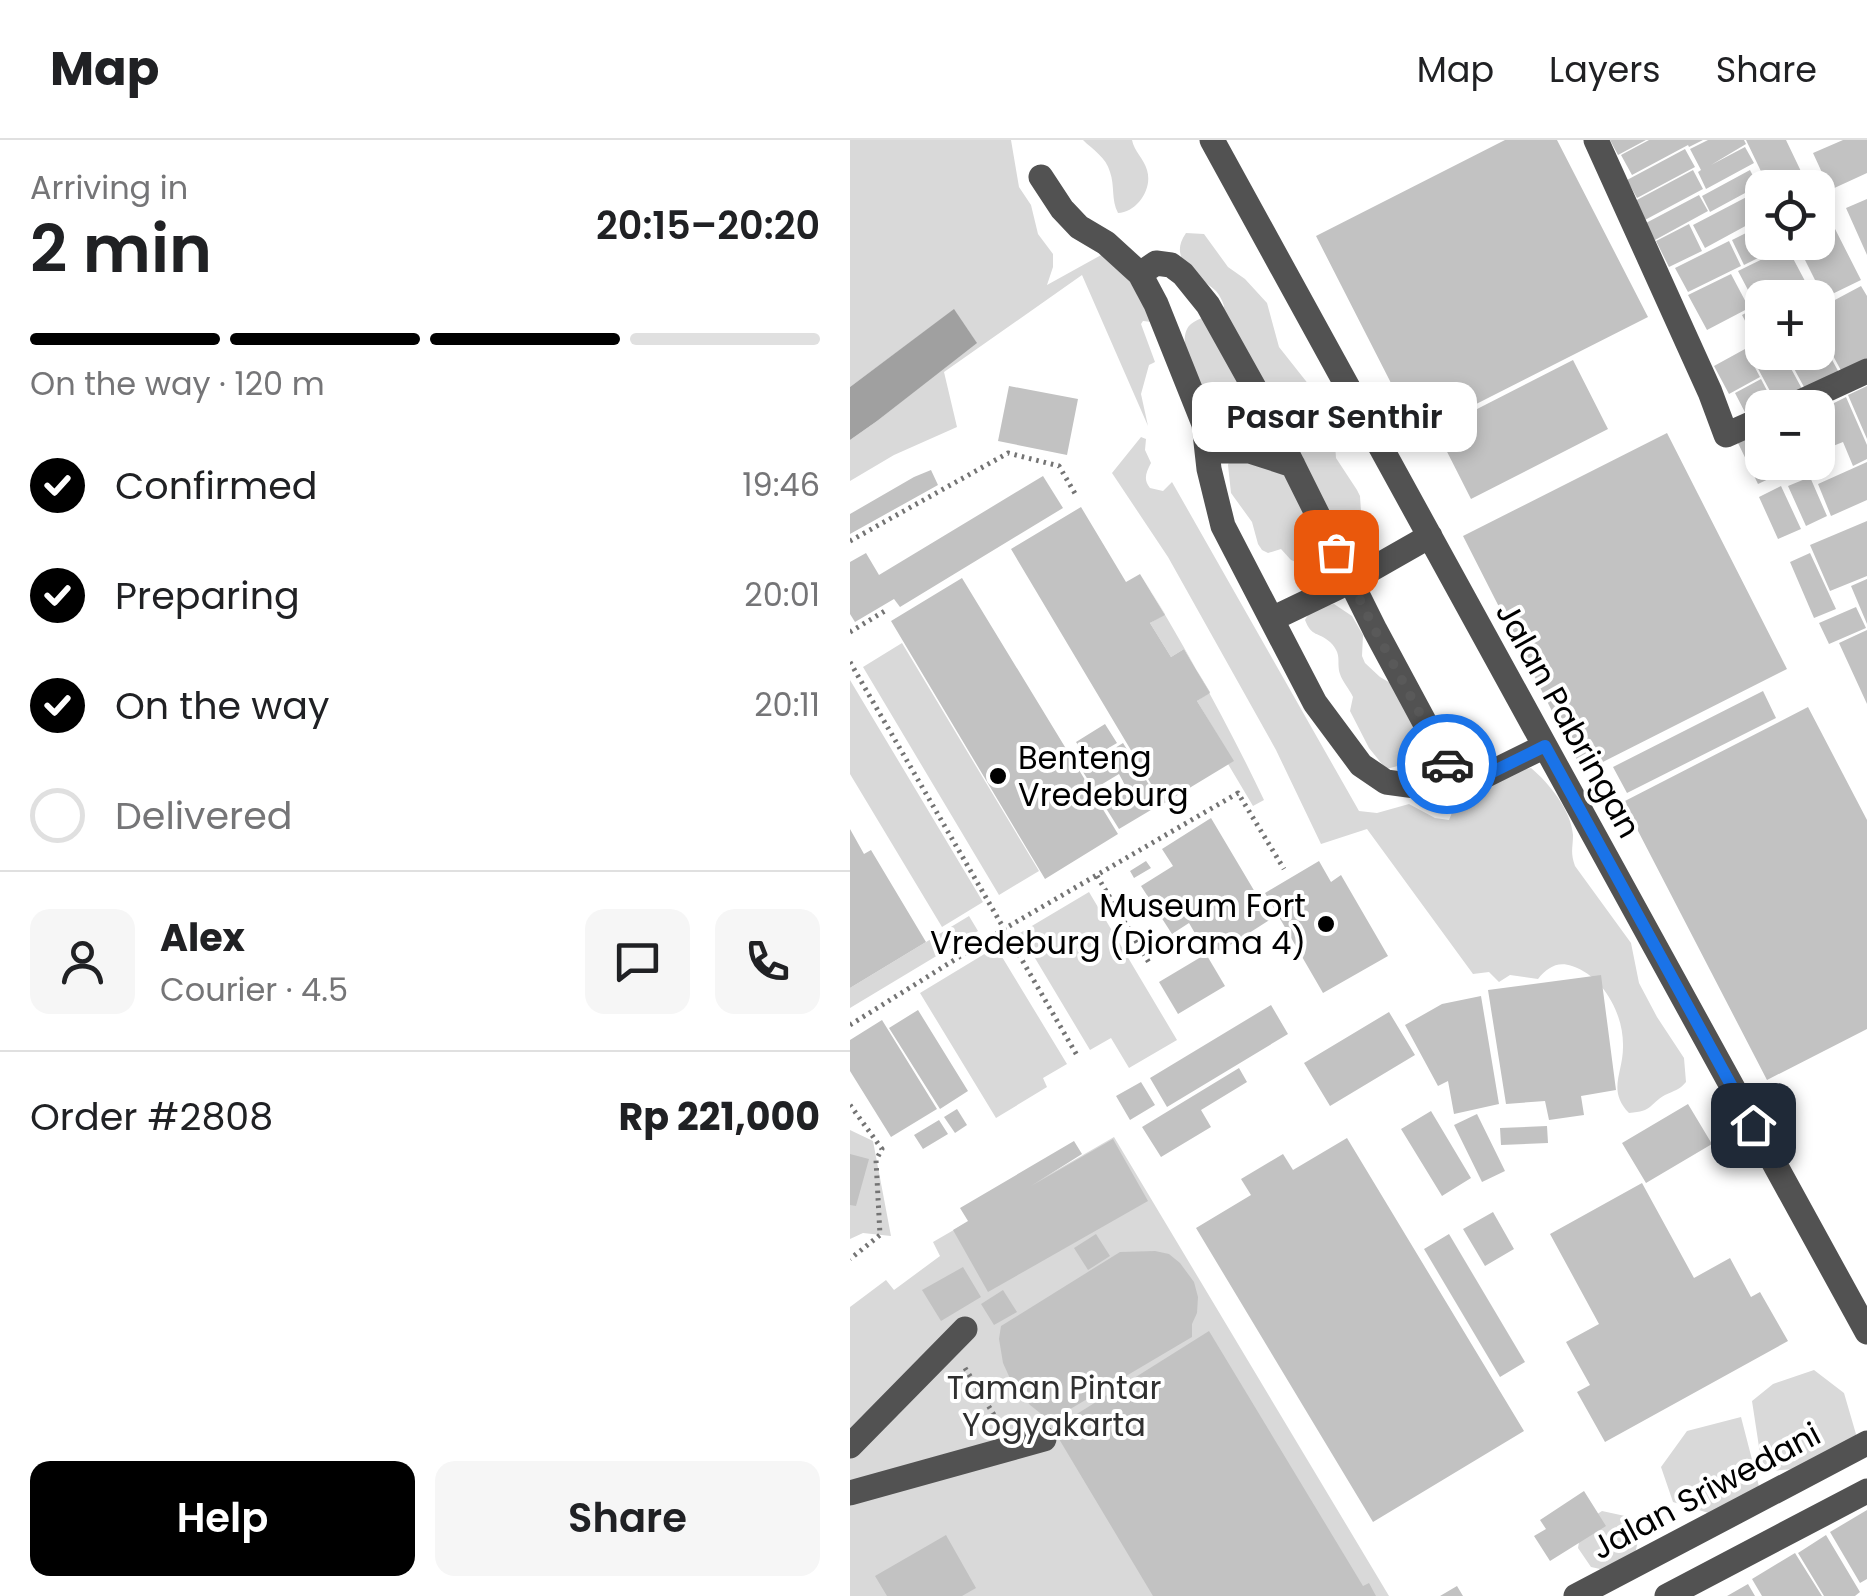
<!DOCTYPE html>
<html lang="en">
<head>
<meta charset="utf-8">
<style>
  :root { --surface:#fff; --page:#f6f6f6; --text:#202124; --muted:#757577; --line:#e0e0e0; --accent:#000 }
  body { margin:0; font-family:Poppins,sans-serif; background:var(--page); color:var(--text); height:100vh; display:flex; flex-direction:column; font-size:38px; white-space:nowrap }
  * { box-sizing:border-box; margin:0 }
  p { font-size:32px; color:var(--muted) }
  .icon { flex:none; width:55px; height:55px; fill:none; stroke:currentColor; stroke-width:2; stroke-linecap:round; stroke-linejoin:round }
  .map { position:relative; flex:1; overflow:hidden }
  .drawer { display:flex; flex-direction:column; background:var(--surface); width:850px }
  .drawer>* { flex:none }
  .buttons { position:absolute; left:895px; top:30px; display:grid; gap:20px }
  .buttons a { display:grid; place-items:center; width:90px; height:90px; border-radius:20px; background:var(--surface); box-shadow:0 5px 15px #0003; font-size:50px }
  .pin { position:absolute; display:grid; place-items:center; width:85px; height:85px; color:#fff; margin:-42px; border-radius:20px; box-shadow:0 5px 15px #0006 }
  .courier { position:absolute; display:grid; place-items:center; width:100px; height:100px; margin:-50px; border:8px solid #1a73e8; border-radius:50%; background:#fff; color:#222; box-shadow:0 2px 12px #0007 }
  .bubble { position:absolute; height:70px; border-radius:20px; background:var(--surface); box-shadow:0 5px 15px #0003; font-size:32px; font-weight:600; line-height:70px; text-align:center }
  .overview em { font-style:normal; font-weight:600 }
  .overview div { display:flex; flex-direction:column-reverse }
  .overview { display:flex; align-items:center; justify-content:space-between; height:170px; padding:0 30px }
  h1 { font-size:65px; font-weight:600; line-height:75px }
  .bar { display:grid; grid-template-columns:repeat(4,1fr); gap:15px 10px; align-content:center; height:120px; padding:0 30px }
  .bar i { height:12px; border-radius:8px; background:var(--line) }
  .bar .current { background:var(--accent) }
  .bar p { grid-column:span 4 }
  .line { display:flex; align-items:center; gap:25px; padding:0 30px; border-top:2px solid var(--line) }
  .line div { flex:1 }
  .round { display:grid; place-items:center; flex:none; width:105px; height:105px; border-radius:20px; background:var(--page) }
  ol { padding:0 30px; list-style:none }
  li { display:flex; align-items:center; gap:30px; height:110px }
  li p { margin-inline-start:auto }
  li .icon { padding:10px; border-radius:50%; background:var(--accent); color:#fff; stroke-width:4 }
  li:last-child { color:var(--muted) }
  li i { width:55px; height:55px; border:5px solid var(--line); border-radius:50% }
  .primary-button { display:flex; gap:20px; margin-top:auto; padding:20px 30px }
  .primary-button a { flex:1; height:115px; border-radius:20px; background:var(--accent); color:#fff; font-size:40px; font-weight:600; line-height:115px; text-align:center }
  .primary-button a+a { background:var(--page); color:var(--text) }
  header { display:flex; align-items:center; gap:60px; box-sizing:border-box; height:140px; padding:0 50px; background:var(--surface); border-bottom:2px solid var(--line) }
  header strong { font-size:48px }
  nav { display:flex; gap:55px; margin-inline-start:auto; font-size:35px }
  main { display:flex; flex:1; min-height:0 }
  .map>svg:first-child { display:block }
</style>
</head>
<body>
<header>
<strong>Map</strong>
<nav><a>Map</a><a>Layers</a><a>Share</a></nav>
</header>
<main>
<section class="drawer">
<div class="overview"><div><h1>2 min</h1><p>Arriving in</p></div><em>20:15–20:20</em></div>
<div class="bar"><i class="current"></i><i class="current"></i><i class="current"></i><i></i><p>On the way · 120 m</p></div>
<ol>
<li><svg class="icon" aria-label="check" viewBox="0 0 24 24"><path d="M5 12l5 5 9-10"/></svg>Confirmed<p>19:46</p></li>
<li><svg class="icon" aria-label="check" viewBox="0 0 24 24"><path d="M5 12l5 5 9-10"/></svg>Preparing<p>20:01</p></li>
<li><svg class="icon" aria-label="check" viewBox="0 0 24 24"><path d="M5 12l5 5 9-10"/></svg>On the way<p>20:11</p></li>
<li><i></i>Delivered</li>
</ol>
<div class="line" style="height:180px"><a class="round"><svg class="icon" aria-label="person" viewBox="0 0 24 24"><circle cx="12" cy="8" r="4"/><path d="M4 21q1-7 8-7t8 7"/></svg></a><div><b>Alex</b><p>Courier · 4.5</p></div><a class="round"><svg class="icon" aria-label="chat" viewBox="0 0 24 24"><path d="M4 5h16v11H9l-5 4z"/></svg></a><a class="round"><svg class="icon" aria-label="phone" viewBox="0 0 24 24"><path d="M5 4h4l2 5-3 2q2 4 5 5l2-3 5 2v4C11 20 4 13 5 4z"/></svg></a></div>
<div class="line" style="height:130px"><div>Order #2808</div><b>Rp 221,000</b></div>
<div class="primary-button"><a>Help</a><a>Share</a></div>
</section>
<div class="map">
<svg width="1017" height="1456" viewBox="0 0 1017 1456">
  <rect width="100%" height="100%" fill="#fff"/>
  <path fill="#d9d9d9" d="M0,0H161L169,47L181,65L188,94L203,114V127L197,145L253,114L266,115L302,182L293,181L291,184L305,222L299,225L291,254L298,286L232,135L94,232L107,287L44,315L0,341V300L27,281L126,202L104,170L0,247Z
    M233,0H282C284,11 294,19 297,30C303,49 287,72 268,73C261,60 265,46 260,32C256,17 243,10 233,0Z
    M336,93L354,94L378,127L395,139L417,163L429,207L463,250L475,268L484,290L486,318L507,350L510,356L511,371L519,381L517,388L512,392L505,391V404L498,403L486,395C474,405 468,417 456,426L441,420L431,409L418,413L412,410L408,404L402,382L381,353L378,325L384,302L380,280C374,275 366,272 361,266C348,252 323,198 341,184C348,178 362,175 371,172L374,166C372,160 370,156 366,151C350,136 316,121 336,93Z
    M291,297L296,299L295,310L301,323C296,333 293,339 300,348L313,351L322,342L509,671L527,673L559,664L585,678L599,680L608,658L655,633L681,628C699,643 721,670 723,695C723,708 720,712 725,726L781,803L789,843L807,877L834,918L836,942C828,951 825,950 815,955C798,965 804,971 779,973C757,950 773,934 773,907C774,874 753,836 722,826C707,821 697,828 688,839L660,835L649,842L639,832L623,834L517,689L471,704L426,610L318,417L262,333Z
    M290,433C335,507 377,582 414,660L403,666L378,624L383,621L347,561L360,552L334,509L321,517L300,483L315,474Z
    M484,464L502,476L513,495L512,516L515,523L530,537L542,544L575,602L570,614L556,624L536,629L519,608L500,571L503,557C500,550 492,541 490,534C486,521 493,515 480,502C468,491 462,498 455,480C461,468 472,467 484,464Z
    M52,503L189,731L149,755L13,527Z
    M0,540L133,762L92,787L0,634Z
    M239,752L327,900L279,928L261,898L240,910L170,793Z
    M119,776L128,791L0,868V848Z
    M146,807L217,924L193,938L197,947L146,978L70,853Z
    M0,990L23,1001L41,1096L13,1093L0,1099Z
    M264,997L539,1456H0V1167L36,1140L44,1150L90,1116L83,1102Z
    M964,1230L994,1253L1008,1301L957,1328L920,1331L911,1320L902,1261L923,1244Z
    M891,1277L913,1362L865,1375L823,1362L811,1327L837,1291Z
    M752,1371L775,1376L789,1396L784,1419L764,1432L741,1427L728,1408L732,1384Z"/>
  <path fill="#a0a0a0" d="M104,169L127,203L27,281L0,300V247Z"/>
  <path fill="#c2c2c2" d="M655,0H707L798,177L567,294L466,96Z
    M760,0H796L768,15Z
    M799,0H853L839,7L838,5L782,35L771,15Z
    M858,0H894L896,4L861,25L895,7L904,23L856,49L848,32L851,30L840,9Z
    M896,0H936L959,48H919Z
    M993,0H1017V33L980,50L963,13Z
    M835,9L845,27L787,58L777,40Z
    M843,30L853,49L793,81L783,62Z
    M900,30L908,46L860,72L852,56Z
    M910,50L912,54V77L855,108L843,85Z
    M849,55L858,71L805,100L796,83Z
    M1017,59V115L996,68Z
    M981,81L1011,140L974,158L946,102H968V87Z
    M839,84L852,111L819,127L806,101Z
    M912,85V102H940L894,125L882,100Z
    M879,101L891,126L838,152L825,128Z
    M937,107L964,158H912V191L903,196L892,175L907,167L888,131Z
    M881,134L899,168L857,190L838,155Z
    M1011,146L1017,156V223L994,236L968,188V169Z
    M968,194L993,240L960,258L935,212H968Z
    M912,200V212H932L957,258L929,268L897,208Z
    M895,209L910,237L879,254L864,226Z
    M723,220L758,289L621,359L586,290Z
    M911,239L926,268H912L902,286L885,253Z
    M159,246L228,259L217,315L148,301Z
    M1017,246V299L998,255Z
    M996,257L1017,305V319L1003,326L993,302L968,312V268L974,262L976,267Z
    M909,291L912,299V322H924L929,334L908,344L887,301Z
    M817,293L937,529L733,632L613,396Z
    M1017,322V360L981,376L968,344Z
    M81,330L88,345L0,394V374L64,337Z
    M193,336L213,368L50,467L44,459L5,482L0,474V422L16,413L29,435Z
    M960,337L977,376L956,386L938,346Z
    M931,346L951,389L928,399L909,357Z
    M231,367L276,442L290,434L315,475L300,483L321,517L334,509L360,553L347,561L384,621L313,664L161,409Z
    M1017,381V436L980,451L960,405Z
    M960,413L986,469L964,478L940,422Z
    M112,438L268,694L195,739L41,481Z
    M1017,439V484L1001,446Z
    M1006,467L1016,488L979,504L969,483Z
    M1017,490V564L989,503Z
    M913,551L926,578L777,653L763,627Z
    M958,567L1017,680V889L917,940L773,662Z
    M255,584L267,603L238,620L226,602Z
    M273,603L311,664L269,689L254,665L278,651L269,634L244,649L231,629Z
    M361,678L421,779L371,811L350,802L339,783L322,794L291,746L323,726L312,709Z
    M0,689L14,714L21,710L76,802L0,848Z
    M296,721L301,728L284,738L280,731Z
    M469,721L481,742L491,735L538,816L473,853L415,753Z
    M356,814L375,846L328,874L309,842Z
    M751,835L766,950L731,956L734,975L699,980L695,961L656,964L638,850Z
    M631,856L649,964L604,974L598,941L588,946L555,885L592,864Z
    M421,865L438,894L317,967L300,938Z
    M68,870L118,951L90,969L39,888Z
    M539,872L565,915L480,966L454,923Z
    M32,880L87,969L41,997L0,931V900Z
    M389,928L397,942L351,970L361,987L311,1017L292,987Z
    M291,942L305,965L280,980L266,956Z
    M838,964L862,1004L796,1043L772,1003Z
    M107,969L117,985L105,993L94,977Z
    M581,971L621,1038L592,1056L551,989Z
    M627,974L655,1031L632,1042L604,985Z
    M89,980L98,994L73,1009L64,995Z
    M697,986L698,1003L651,1005L650,988Z
    M497,998L674,1291L523,1382L346,1088L401,1055L391,1039L433,1014L443,1030Z
    M263,999L298,1061L138,1152L103,1090L118,1081L110,1068L224,1001L232,1014L181,1046Z
    M0,1014L19,1019L6,1066L0,1065Z
    M792,1043L844,1138L880,1118L901,1157L910,1152L938,1201L755,1302L727,1252L740,1245L716,1202L749,1184L700,1094Z
    M643,1072L664,1109L635,1126L613,1089Z
    M246,1094L260,1116L238,1130L224,1108Z
    M599,1094L675,1222L650,1237L574,1109Z
    M305,1111L319,1114L330,1123L344,1142L348,1157L347,1173L342,1184V1197L200,1281L180,1265L163,1245L153,1223L149,1199L151,1186L270,1112Z
    M113,1127L131,1157L91,1181L72,1150Z
    M153,1150L167,1172L144,1185L131,1164Z
    M359,1191L513,1446L519,1443L526,1456H303L203,1289Z
    M734,1351L756,1386L700,1421L684,1396L696,1389L690,1380Z
    M1017,1370V1439L1010,1443L980,1392Z
    M96,1395L126,1448L112,1456H37L25,1436Z
    M976,1395L1010,1452L1005,1456H974L948,1413Z
    M945,1413L972,1456H912L902,1439Z
    M898,1444L905,1456H877Z
    M607,1446L613,1456H590Z"/>
  <g fill="none" stroke-linecap="round" stroke-linejoin="round">
    <path stroke="#747474" stroke-width="5" stroke-dasharray="2.5 5" stroke-linecap="butt" d="M0,401L158,313L209,326L227,357
      M0,492L38,469
      M0,522L228,917
      M247,736L301,826
      M0,885L154,789L388,653L434,729
      M0,965L32,1009L26,1020L30,1095L0,1119
      M115,1228L149,1283"/>
    <path stroke="#525252" stroke-width="25" d="M362,0L1017,1192
      M746,0L860,252L876,295L912,279
      M191,37L212,69L229,87L256,103L290,134L306,164L354,284L359,329L373,386L465,563L511,625L536,642L573,647L610,648L695,606
      M290,134L306,123L321,125L333,134L358,165L406,251L525,490L610,648
      M937,268L1017,231
      M357,311H400L443,325
      M422,479L501,441L580,396
      M0,1306L115,1189
      M0,1353L194,1299
      M726,1456L1017,1303
      M817,1456L1017,1351"/>
  </g>
  <g fill="none" stroke-linecap="round" stroke-linejoin="round">
    <path stroke="#595959" stroke-width="10" stroke-dasharray="0 18" d="M486,412L525,490L597,624"/>
    <path stroke="#1a73e8" stroke-width="12" d="M597,624L610,648L695,606L903,985"/>
  </g>
  <g fill="#000" stroke="#fff" stroke-width="4">
    <circle cx="148" cy="636" r="10"/>
    <circle cx="476" cy="784" r="10"/>
  </g>
  <g text-anchor="middle" stroke-width="8" stroke-linejoin="round" paint-order="stroke">
    <g font-size="32" fill="#000" stroke="#fff">
      <text transform="translate(718 580) rotate(61)" y="11">Jalan Pabringan</text>
      <text transform="translate(856 1351) rotate(-28)" y="11">Jalan Sriwedani</text>
    </g>
    <g font-size="32" fill="#000" stroke="#fff" text-anchor="start">
      <text x="168" y="629">Benteng<tspan x="168" dy="37">Vredeburg</tspan></text>
      <text x="456" y="777" text-anchor="end">Museum Fort<tspan x="456" dy="37">Vredeburg (Diorama 4)</tspan></text>
    </g>
    <g font-size="32" fill="#303030" stroke="#fff">
      <text x="204" y="1259">Taman Pintar<tspan x="204" dy="37">Yogyakarta</tspan></text>
    </g>
  </g>
</svg>
<div class="buttons">
<a><svg class="icon" aria-label="locate" viewBox="0 0 24 24"><circle cx="12" cy="12" r="6"/><path d="M12 2v4M12 18v4M2 12h4M18 12h4"/></svg></a>
<a>+</a>
<a>−</a>
</div>
<div class="pin" style="left:486px;top:412px;background:#ea580c"><svg class="icon" aria-label="bag" viewBox="0 0 24 24"><path d="M5 8h14l-1 12H6zM9 8a3 3 0 0 1 6 0"/></svg></div>
<div class="pin" style="left:903px;top:985px;background:#1f2937"><svg class="icon" aria-label="home" viewBox="0 0 24 24"><path d="M3 11l9-7 9 7M6 9v11h12V9"/></svg></div>
<div class="courier" style="left:597px;top:624px"><svg class="icon" aria-label="car" viewBox="0 0 24 24"><path d="M5 17H2v-5l4-1 3-4h7l3 4 3 1v5h-3M9 17h6M6 11h13"/><circle cx="7" cy="17" r="2"/><circle cx="17" cy="17" r="2"/></svg></div>
<div class="bubble" style="left:342px;top:242px;width:285px">Pasar Senthir</div>
</div>
</main>
</body>
</html>
